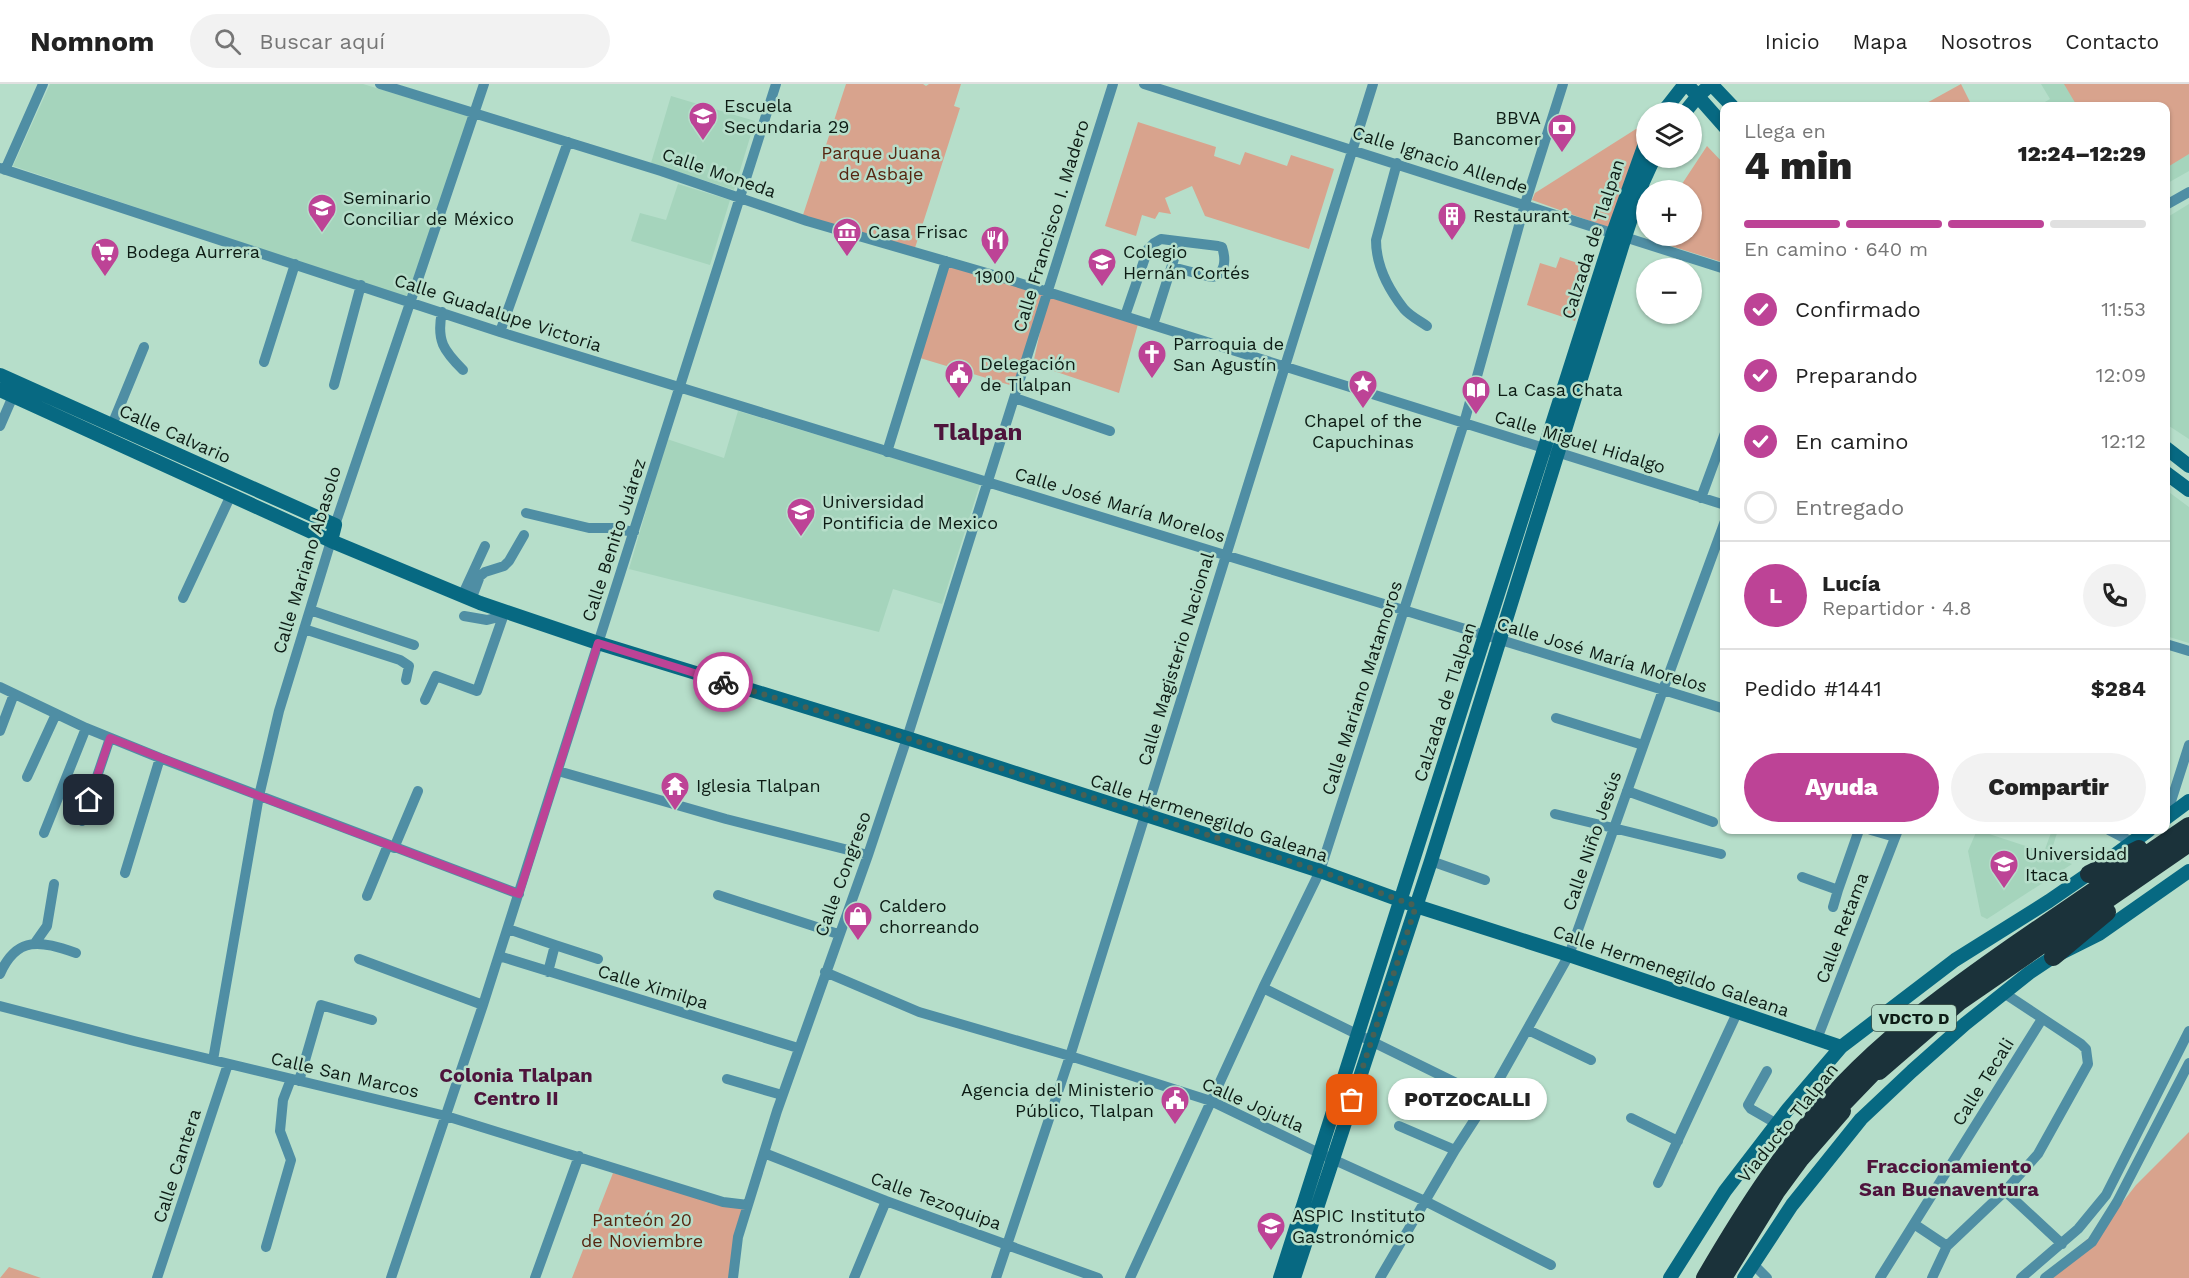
<!DOCTYPE html>
<html lang="es">
<head>
<meta charset="utf-8">
<style>
  :root { --surface:#fff; --page:#f2f2f2; --text:#222; --muted:#767676; --line:#e0e0e0; --accent:#bd4396 }
  body { margin:0; font-family:"Work Sans",sans-serif; background:var(--page); color:var(--text); height:100vh; display:flex; flex-direction:column; font-size:22px; white-space:nowrap }
  * { box-sizing:border-box; margin:0 }
  p { font-size:20px; color:var(--muted) }
  .icon { flex:none; width:33px; height:33px; fill:none; stroke:currentColor; stroke-width:2; stroke-linecap:round; stroke-linejoin:round }
  .map { position:relative; flex:1; overflow:hidden }
  .drawer { position:absolute; left:1720px; top:18px; width:450px; height:732px; display:flex; flex-direction:column; background:var(--surface); border-radius:12px; box-shadow:0 2px 4px #0004 }
  .drawer>* { flex:none }
  .buttons { position:absolute; left:1636px; top:18px; display:grid; gap:12px }
  .buttons a { display:grid; place-items:center; width:66px; height:66px; border-radius:50%; background:var(--surface); box-shadow:0 2px 4px #0004; font-size:30px }
  .pin { position:absolute; display:grid; place-items:center; width:51px; height:51px; color:#fff; margin:-26px; border-radius:12px; box-shadow:0 3px 9px #0006 }
  .courier { position:absolute; display:grid; place-items:center; width:60px; height:60px; margin:-30px; border:4px solid #bd4396; border-radius:50%; background:#fff; color:#222; box-shadow:0 2px 8px #0007 }
  .bubble { position:absolute; height:42px; border-radius:21px; background:var(--surface); box-shadow:0 2px 4px #0004; font-size:20px; font-weight:800; line-height:42px; text-align:center }
  .headline em { font-style:normal; font-weight:800 }
  .headline div { display:flex; flex-direction:column-reverse }
  .headline { display:flex; align-items:center; justify-content:space-between; height:102px; padding:0 24px }
  h1 { font-size:39px; font-weight:800; line-height:45px }
  .bar { display:grid; grid-template-columns:repeat(4,1fr); gap:9px 6px; align-content:center; height:72px; padding:0 24px }
  .bar i { height:8px; border-radius:4px; background:var(--line) }
  .bar .selected { background:var(--accent) }
  .bar p { grid-column:span 4 }
  .line { display:flex; align-items:center; gap:15px; padding:0 24px; border-top:2px solid var(--line) }
  .line div { flex:1 }
  .round { display:grid; place-items:center; flex:none; width:63px; height:63px; border-radius:32px; background:var(--page) }
  ol { padding:0 24px; list-style:none }
  li { display:flex; align-items:center; gap:18px; height:66px }
  li p { margin-inline-start:auto }
  li .icon { padding:6px; border-radius:50%; background:var(--accent); color:#fff; stroke-width:4 }
  li:last-child { color:var(--muted) }
  li i { width:33px; height:33px; border:3px solid var(--line); border-radius:50% }
  .primary-button { display:flex; gap:12px; margin-top:auto; padding:12px 24px }
  .primary-button a { flex:1; height:69px; border-radius:36px; background:var(--accent); color:#fff; font-size:24px; font-weight:800; line-height:69px; text-align:center }
  .primary-button a+a { background:var(--page); color:var(--text) }
  header { display:flex; align-items:center; gap:36px; box-sizing:border-box; height:84px; padding:0 30px; background:var(--surface); border-bottom:2px solid var(--line) }
  header strong { font-size:28px }
  nav { display:flex; gap:33px; margin-inline-start:auto; font-size:21px }
  .search { width:420px; height:54px; background:var(--page); display:flex; align-items:center; gap:15px; box-sizing:border-box; padding:0 21px; border-radius:33px; color:var(--muted); font-size:22px }
  .map>svg:first-child { display:block }
</style>
</head>
<body>
<header>
<strong>Nomnom</strong>
<div class="search"><svg class="icon" aria-label="search" viewBox="0 0 24 24"><circle cx="10" cy="10" r="6"/><path d="M15 15l6 6"/></svg>Buscar aquí</div>
<nav><a>Inicio</a><a>Mapa</a><a>Nosotros</a><a>Contacto</a></nav>
</header>
<div class="map">
<svg width="2189" height="1194" viewBox="0 0 2189 1194">
  <rect width="100%" height="100%" fill="#b6deca"/>
  <path fill="#a5d4bc" d="M50,0H363L472,33L410,215L13,82Z
    M2041,0H2189V87L2166,100V22H2038L2050,15Z
    M671,12L755,37L734,106L651,79Z
    M678,100L730,116L710,181L631,157L640,129L666,136Z
    M2189,120V355L2166,340V134Z
    M738,327L980,400L942,520L893,505L879,548L629,485L667,355L724,374Z
    M2166,406L2189,423V559L2166,552Z
    M1977,746L2044,768L2052,746H2058L2050,771L2072,780L1987,835L1981,832L1968,767Z"/>
  <path fill="#d8a38d" d="M846,0H923L926,2L929,0H961L954,22L960,24L914,167L802,134Z
    M1961,0L1972,22H1924L1923,21Z
    M2064,0H2189V70L2166,84V22H2077Z
    M1138,38L1216,63L1214,72L1240,81L1245,68L1287,82L1291,71L1334,85L1309,165L1205,132L1192,102L1165,114L1171,130L1159,128L1155,135L1142,131L1136,152L1105,142Z
    M1647,38L1612,145L1532,116L1535,109Z
    M1707,62L1725,81V179L1655,157L1657,152H1692V106H1678Z
    M1560,173L1592,184L1575,237L1527,221L1540,179L1556,184Z
    M947,178L1046,210L1013,302L920,274Z
    M1048,211L1138,240L1119,309L1033,280Z
    M2189,1048V1194H2043L2108,1137L2136,1101Z
    M613,1089L747,1124L732,1194H572Z
    M9,1183L41,1194H0Z"/>
  <g fill="none" stroke-linecap="round" stroke-linejoin="round">
    <path stroke="#4f8ea4" stroke-width="10" d="M380,0L661,87L807,137L997,192L1725,421
      M1144,0L1725,185
      M1397,79L1376,156C1376,181 1389,206 1404,225C1410,232 1420,237 1427,242
      M0,84L500,248L1725,625
      M5,86L43,0
      M2166,121L2189,108
      M442,228C436,257 444,267 463,286
      M1125,232L1148,165L1154,159L1161,155L1218,162L1222,163C1226,175 1226,191 1211,193L1172,183
      M1153,241L1179,159
      M500,248L568,58
      M264,278L295,180
      M334,301L361,201
      M1015,314L1110,347
      M112,341L144,263
      M0,342L13,312
      M887,368L946,177
      M1701,414L1725,349
      M526,429L589,444H612L634,448
      M335,441L484,0
      M462,512L485,462
      M183,514L231,411
      M471,516L480,492L485,488L504,482L509,477L524,451
      M310,526L414,561
      M464,532L487,536L503,532
      M304,545L400,576L409,582L406,596
      M2166,560L2189,567
      M0,603L86,644L160,674L519,810
      M425,616L436,592L477,607L505,527
      M1556,634L1643,661
      M0,647L14,610
      M558,687L726,735L868,771
      M27,693L56,630
      M1627,707L1713,738
      M1555,730L1721,770
      M2166,733L2189,661
      M82,737L110,654
      M1871,746L1895,753
      M2109,746L2132,758
      M44,749L86,644
      M394,764L418,707
      M1431,777L1485,796
      M125,789L160,674
      M1802,793L1838,806L1859,746
      M718,811L838,850
      M367,812L388,761
      M1833,823L1838,806
      M508,845L555,861L548,888
      M35,859L47,842L54,800
      M555,861L598,875
      M499,872L798,964
      M359,875L483,921
      M825,888L919,928L1070,972L1211,1017L1319,1069L1425,1117L1551,1181
      M0,890C17,851 41,857 76,869
      M1263,904L1493,1017
      M0,922L134,957L446,1032L723,1118L748,1121
      M1528,946L1591,976
      M1817,955L1898,746
      M213,976L259,712L279,627L331,457
      M1767,987L1748,1021L1751,1025L1777,1040
      M727,995L782,1011
      M299,997L321,921L372,936
      M1631,1034L1678,1057
      M1399,1042L1455,1066
      M764,1069L886,1117L1098,1194
      M1658,1099L1737,929
      M2005,1107L2062,1160
      M1914,1140L1947,1162
      M266,1163L291,1076L280,1047L283,1016L291,995
      M1753,1180L1767,1194
      M157,1194L228,980
      M391,1194L483,921L776,0
      M535,1194L579,1072
      M733,1194L738,1153L777,1027L868,771L907,654L1113,0
      M854,1194L886,1117
      M996,1194L1070,972L1373,0
      M1130,1194L1263,904L1320,787L1464,339L1525,120L1563,0
      M1380,1194L1455,1066L1488,1015L1569,871L1663,606L1725,437
      M1880,1194L2042,935
      M1932,1194L1947,1162L2005,1107L2038,1070L2088,980L2086,965L2081,960L2004,909
      M2021,1194L2078,1145L2106,1111L2189,947
      M2045,1194L2092,1158L2117,1118L2189,979"/>
    <path stroke="#076982" stroke-width="14" d="M1687,0L1725,43
      M1711,0L1732,22
      M1663,28L1685,0
      M1685,28L1698,12L1711,0
      M0,291L335,441L331,457
      M0,306L331,457L480,519L598,559L907,654L1320,787L1416,822L1569,871L1841,963
      M2166,364L2189,382
      M2166,389L2189,406
      M2166,734L2189,717
      M2115,771L2149,746
      M1280,1194L1613,149L1647,54
      M1294,1194L1431,777L1625,153L1643,98L1654,74
      M1670,1194L1725,1107L1788,1025L1841,963L1955,876L2049,817L2097,784
      M1744,1194L1792,1121L1861,1035L1912,987L1965,940L2029,889L2053,873L2099,850L2189,787"/>
    <path stroke="#1b323a" stroke-width="18" d="M2089,790L2139,765
      M2053,873L2107,828
      M1879,987L1960,917L2189,759
      M1830,1033L1884,977
      M1705,1194C1744,1127 1790,1055 1844,999C1895,946 1953,904 2013,862C2071,822 2130,782 2189,742
      M1723,1194L1776,1108L1801,1074L1842,1027"/>
  </g>
  <g fill="none" stroke-linecap="round" stroke-linejoin="round">
    <path stroke="#486054" stroke-width="6" stroke-dasharray="0 10.8" d="M723,598L907,654L1320,787L1416,822L1352,1016"/>
    <path stroke="#bd4396" stroke-width="8" d="M89,716L110,654L259,712L519,810L598,559L723,598"/>
  </g>
  <defs>
    <g id="school-pin" transform="scale(1.5)"><path d="M0 17L-7.5 6A9.5 9.5 0 1 1 7.5 6Z" fill="#bd4396" stroke="#b6deca"/><path d="M0-5L7-2L0 1L-7-2ZM-4 1L0 2.5L4 1V4Q0 6-4 4Z" fill="#fff"/></g>
    <g id="bank-pin" transform="scale(1.5)"><path d="M0 17L-7.5 6A9.5 9.5 0 1 1 7.5 6Z" fill="#bd4396" stroke="#b6deca"/><path d="M-6-4H6V4H-6ZM0-2.3a2.3 2.3 0 1 0 0 4.6a2.3 2.3 0 1 0 0-4.6Z" fill="#fff"/></g>
    <g id="building-pin" transform="scale(1.5)"><path d="M0 17L-7.5 6A9.5 9.5 0 1 1 7.5 6Z" fill="#bd4396" stroke="#b6deca"/><path d="M-4-6H4V6H1V3H-1V6H-4ZM-2.5-4.3h1.7v1.8h-1.7ZM.8-4.3h1.7v1.8H.8ZM-2.5-1h1.7V.8h-1.7ZM.8-1h1.7V.8H.8Z" fill="#fff"/></g>
    <g id="museum-pin" transform="scale(1.5)"><path d="M0 17L-7.5 6A9.5 9.5 0 1 1 7.5 6Z" fill="#bd4396" stroke="#b6deca"/><path d="M0-6L6-3V-2H-6V-3ZM-5-1h2V3h-2ZM-1-1h2V3h-2ZM3-1h2V3H3ZM-6 4H6V6H-6Z" fill="#fff"/></g>
    <g id="restaurant-pin" transform="scale(1.5)"><path d="M0 17L-7.5 6A9.5 9.5 0 1 1 7.5 6Z" fill="#bd4396" stroke="#b6deca"/><path d="M-5-6h1v4h1v-4h1v4h1v-4h1v5L-1.5 .5V6h-2V.5L-5-1ZM5-6V6H3V1.5H1.5Q1.5-4 5-6Z" fill="#fff"/></g>
    <g id="supermarket-pin" transform="scale(1.5)"><path d="M0 17L-7.5 6A9.5 9.5 0 1 1 7.5 6Z" fill="#bd4396" stroke="#b6deca"/><path d="M-6-5.5h2.5l.6 2H6L4.5 2H-2.5L-4.4-4H-6ZM-1.5 3.2a1.3 1.3 0 1 0 .1 0ZM3 3.2a1.3 1.3 0 1 0 .1 0Z" fill="#fff"/></g>
    <g id="church-pin" transform="scale(1.5)"><path d="M0 17L-7.5 6A9.5 9.5 0 1 1 7.5 6Z" fill="#bd4396" stroke="#b6deca"/><path d="M-1.2-6h2.4v3.5h3.3v2.4h-3.3V6h-2.4V-.1h-3.3v-2.4h3.3Z" fill="#fff"/></g>
    <g id="civic-pin" transform="scale(1.5)"><path d="M0 17L-7.5 6A9.5 9.5 0 1 1 7.5 6Z" fill="#bd4396" stroke="#b6deca"/><path d="M-.6-6.5H3V-4.5H.6V-3L4-1V1h2V6H-6V1h2V-1L-.6-3ZM-1.2 2.5V6h2.4V2.5Z" fill="#fff"/></g>
    <g id="sight-pin" transform="scale(1.5)"><path d="M0 17L-7.5 6A9.5 9.5 0 1 1 7.5 6Z" fill="#bd4396" stroke="#b6deca"/><path d="M0-6L1.8-2.2L6-1.7L2.9 1.2L3.7 5.4L0 3.3L-3.7 5.4L-2.9 1.2L-6-1.7L-1.8-2.2Z" fill="#fff"/></g>
    <g id="library-pin" transform="scale(1.5)"><path d="M0 17L-7.5 6A9.5 9.5 0 1 1 7.5 6Z" fill="#bd4396" stroke="#b6deca"/><path d="M-6-4Q-3-5.5-.7-3.5V5Q-3 3-6 4ZM6-4Q3-5.5 .7-3.5V5Q3 3 6 4Z" fill="#fff"/></g>
    <g id="university-pin" transform="scale(1.5)"><path d="M0 17L-7.5 6A9.5 9.5 0 1 1 7.5 6Z" fill="#bd4396" stroke="#b6deca"/><path d="M0-5L7-2L0 1L-7-2ZM-4 1L0 2.5L4 1V4Q0 6-4 4Z" fill="#fff"/></g>
    <g id="temple-pin" transform="scale(1.5)"><path d="M0 17L-7.5 6A9.5 9.5 0 1 1 7.5 6Z" fill="#bd4396" stroke="#b6deca"/><path d="M0-6L5-2H3V0L6.5 2.5H4V6H1.5V3h-3V6H-4V2.5H-6.5L-3 0V-2H-5Z" fill="#fff"/></g>
    <g id="shop-pin" transform="scale(1.5)"><path d="M0 17L-7.5 6A9.5 9.5 0 1 1 7.5 6Z" fill="#bd4396" stroke="#b6deca"/><path d="M-5-2.5h2.3a2.7 3.5 0 0 1 5.4 0H5L5.5 6h-11ZM-1.5-2.5h3a1.5 2.3 0 0 0-3 0Z" fill="#fff"/></g>
  </defs>
  <g fill-rule="evenodd">
    <use href="#school-pin" x="703" y="32"/>
    <use href="#bank-pin" x="1562" y="44"/>
    <use href="#school-pin" x="322" y="124"/>
    <use href="#building-pin" x="1452" y="132"/>
    <use href="#museum-pin" x="847" y="148"/>
    <use href="#restaurant-pin" x="995" y="156"/>
    <use href="#supermarket-pin" x="105" y="168"/>
    <use href="#school-pin" x="1102" y="178"/>
    <use href="#church-pin" x="1152" y="270"/>
    <use href="#civic-pin" x="959" y="290"/>
    <use href="#sight-pin" x="1363" y="300"/>
    <use href="#library-pin" x="1476" y="306"/>
    <use href="#university-pin" x="801" y="428"/>
    <use href="#temple-pin" x="675" y="702"/>
    <use href="#university-pin" x="2004" y="780"/>
    <use href="#shop-pin" x="858" y="832"/>
    <use href="#civic-pin" x="1175" y="1016"/>
    <use href="#university-pin" x="1271" y="1142"/>
  </g>
  <g text-anchor="middle" stroke-width="5" stroke-linejoin="round" paint-order="stroke">
    <rect fill="#b6deca" stroke="#40564b" stroke-width="1.5" x="1872" y="921" width="84" height="26" rx="4.5"/>
    <g font-size="16" font-weight="bold" fill="#0d1c15">
      <text x="1914" y="940">VDCTO D</text>
    </g>
    <g font-size="18" fill="#0d1c15" stroke="#b6deca" text-anchor="start">
      <text x="724" y="28">Escuela<tspan x="724" dy="21">Secundaria 29</tspan></text>
      <text x="1541" y="40" text-anchor="end">BBVA<tspan x="1541" dy="21">Bancomer</tspan></text>
      <text x="343" y="120">Seminario<tspan x="343" dy="21">Conciliar de México</tspan></text>
      <text x="1473" y="138">Restaurant</text>
      <text x="868" y="154">Casa Frisac</text>
      <text x="126" y="174">Bodega Aurrera</text>
      <text x="1123" y="174">Colegio<tspan x="1123" dy="21">Hernán Cortés</tspan></text>
      <text x="995" y="199" text-anchor="middle">1900</text>
      <text x="1173" y="266">Parroquia de<tspan x="1173" dy="21">San Agustín</tspan></text>
      <text x="980" y="286">Delegación<tspan x="980" dy="21">de Tlalpan</tspan></text>
      <text x="1497" y="312">La Casa Chata</text>
      <text x="1363" y="343" text-anchor="middle">Chapel of the<tspan x="1363" dy="21">Capuchinas</tspan></text>
      <text x="822" y="424">Universidad<tspan x="822" dy="21">Pontificia de Mexico</tspan></text>
      <text x="696" y="708">Iglesia Tlalpan</text>
      <text x="2025" y="776">Universidad<tspan x="2025" dy="21">Itaca</tspan></text>
      <text x="879" y="828">Caldero<tspan x="879" dy="21">chorreando</tspan></text>
      <text x="1154" y="1012" text-anchor="end">Agencia del Ministerio<tspan x="1154" dy="21">Público, Tlalpan</tspan></text>
      <text x="1292" y="1138">ASPIC Instituto<tspan x="1292" dy="21">Gastronómico</tspan></text>
    </g>
    <g font-size="18" fill="#562611" stroke="#b6deca">
      <text x="881" y="75">Parque Juana<tspan x="881" dy="21">de Asbaje</tspan></text>
      <text x="642" y="1142">Panteón 20<tspan x="642" dy="21">de Noviembre</tspan></text>
    </g>
    <g font-size="18" fill="#0d1c15" stroke="#b6deca">
      <text transform="translate(1440 76) rotate(18)" y="6">Calle Ignacio Allende</text>
      <text transform="translate(719 89) rotate(19)" y="6">Calle Moneda</text>
      <text transform="translate(1051 142) rotate(-73)" y="6">Calle Francisco I. Madero</text>
      <text transform="translate(1593 155) rotate(-72)" y="6">Calzada de Tlalpan</text>
      <text transform="translate(498 229) rotate(18)" y="6">Calle Guadalupe Victoria</text>
      <text transform="translate(175 350) rotate(24)" y="6">Calle Calvario</text>
      <text transform="translate(1580 358) rotate(17)" y="6">Calle Miguel Hidalgo</text>
      <text transform="translate(1120 421) rotate(17)" y="6">Calle José María Morelos</text>
      <text transform="translate(614 456) rotate(-72)" y="6">Calle Benito Juárez</text>
      <text transform="translate(307 476) rotate(-73)" y="6">Calle Mariano Abasolo</text>
      <text transform="translate(1602 571) rotate(17)" y="6">Calle José María Morelos</text>
      <text transform="translate(1176 575) rotate(-73)" y="6">Calle Magisterio Nacional</text>
      <text transform="translate(1362 604) rotate(-72)" y="6">Calle Mariano Matamoros</text>
      <text transform="translate(1445 618) rotate(-72)" y="6">Calzada de Tlalpan</text>
      <text transform="translate(1209 734) rotate(18)" y="6">Calle Hermenegildo Galeana</text>
      <text transform="translate(1592 757) rotate(-71)" y="6">Calle Niño Jesús</text>
      <text transform="translate(843 790) rotate(-70)" y="6">Calle Congreso</text>
      <text transform="translate(1842 844) rotate(-69)" y="6">Calle Retama</text>
      <text transform="translate(1671 887) rotate(19)" y="6">Calle Hermenegildo Galeana</text>
      <text transform="translate(653 903) rotate(17)" y="6">Calle Ximilpa</text>
      <text transform="translate(345 991) rotate(13)" y="6">Calle San Marcos</text>
      <text transform="translate(1983 998) rotate(-58)" y="6">Calle Tecali</text>
      <text transform="translate(1253 1021) rotate(24)" y="6">Calle Jojutla</text>
      <text transform="translate(1788 1039) rotate(-51)" y="6">Viaducto Tlalpan</text>
      <text transform="translate(177 1082) rotate(-72)" y="6">Calle Cantera</text>
      <text transform="translate(936 1117) rotate(20)" y="6">Calle Tezoquipa</text>
    </g>
    <g font-size="20" font-weight="bold" fill="#4e143c" stroke="#b6deca">
      <text x="516" y="998">Colonia Tlalpan<tspan x="516" dy="23">Centro II</tspan></text>
      <text x="1949" y="1089">Fraccionamiento<tspan x="1949" dy="23">San Buenaventura</tspan></text>
    </g>
    <g font-size="24" font-weight="bold" fill="#4e143c" stroke="#b6deca">
      <text x="978" y="356">Tlalpan</text>
    </g>
  </g>
</svg>
<div class="buttons">
<a><svg class="icon" aria-label="layers" viewBox="0 0 24 24"><path d="M12 4l9 5-9 5-9-5zM3 14l9 5 9-5"/></svg></a>
<a>+</a>
<a>−</a>
</div>
<div class="pin" style="left:1352px;top:1016px;background:#ea580c"><svg class="icon" aria-label="bag" viewBox="0 0 24 24"><path d="M5 8h14l-1 12H6zM9 8a3 3 0 0 1 6 0"/></svg></div>
<div class="pin" style="left:89px;top:716px;background:#1f2937"><svg class="icon" aria-label="home" viewBox="0 0 24 24"><path d="M3 11l9-7 9 7M6 9v11h12V9"/></svg></div>
<div class="courier" style="left:723px;top:598px"><svg class="icon" aria-label="bike" viewBox="0 0 24 24"><circle cx="6" cy="16" r="4"/><circle cx="18" cy="16" r="4"/><path d="M6 16l4-8h5l3 8M10 8l3 8H6M13 5h3"/></svg></div>
<div class="bubble" style="left:1388px;top:994px;width:159px">POTZOCALLI</div>
<section class="drawer">
<div class="headline"><div><h1>4 min</h1><p>Llega en</p></div><em>12:24–12:29</em></div>
<div class="bar"><i class="selected"></i><i class="selected"></i><i class="selected"></i><i></i><p>En camino · 640 m</p></div>
<ol>
<li><svg class="icon" aria-label="check" viewBox="0 0 24 24"><path d="M5 12l5 5 9-10"/></svg>Confirmado<p>11:53</p></li>
<li><svg class="icon" aria-label="check" viewBox="0 0 24 24"><path d="M5 12l5 5 9-10"/></svg>Preparando<p>12:09</p></li>
<li><svg class="icon" aria-label="check" viewBox="0 0 24 24"><path d="M5 12l5 5 9-10"/></svg>En camino<p>12:12</p></li>
<li><i></i>Entregado</li>
</ol>
<div class="line" style="height:108px"><b class="round" style="background:var(--accent);color:#fff">L</b><div><b>Lucía</b><p>Repartidor · 4.8</p></div><a class="round"><svg class="icon" aria-label="phone" viewBox="0 0 24 24"><path d="M5 4h4l2 5-3 2q2 4 5 5l2-3 5 2v4C11 20 4 13 5 4z"/></svg></a></div>
<div class="line" style="height:78px"><div>Pedido #1441</div><b>$284</b></div>
<div class="primary-button"><a>Ayuda</a><a>Compartir</a></div>
</section>
</div>
</body>
</html>
